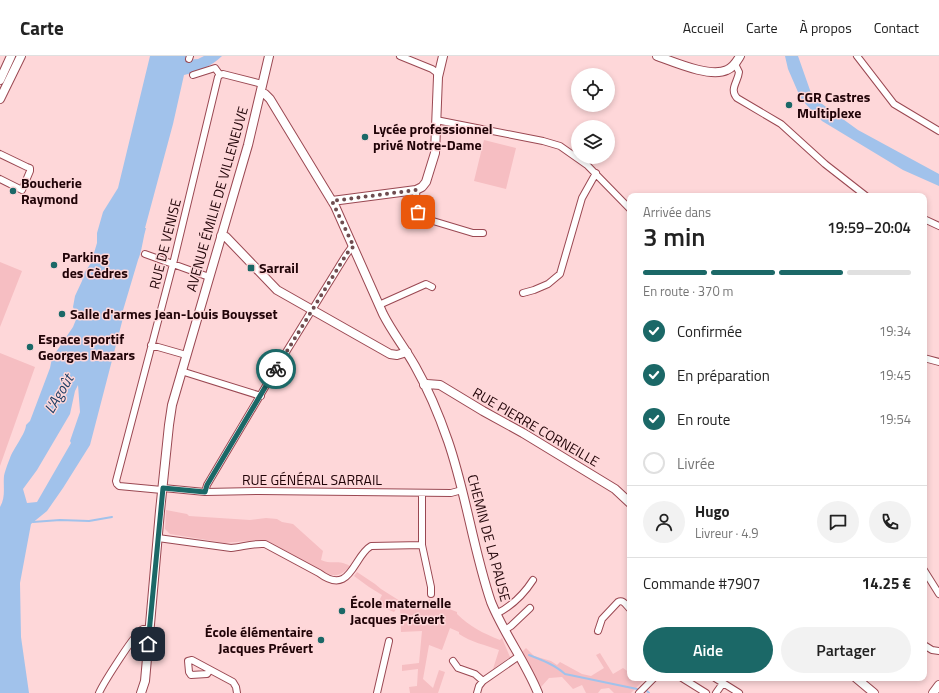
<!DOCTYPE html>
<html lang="fr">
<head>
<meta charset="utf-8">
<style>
  :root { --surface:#fff; --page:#f2f2f2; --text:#222; --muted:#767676; --line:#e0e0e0; --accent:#1b6867 }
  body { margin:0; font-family:"Titillium Web",sans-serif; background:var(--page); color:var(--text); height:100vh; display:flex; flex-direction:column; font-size:15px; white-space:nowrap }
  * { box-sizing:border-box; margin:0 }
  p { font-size:13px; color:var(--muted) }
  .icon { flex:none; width:22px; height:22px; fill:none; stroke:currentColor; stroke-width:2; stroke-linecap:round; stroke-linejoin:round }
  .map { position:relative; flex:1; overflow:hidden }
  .side { position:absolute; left:627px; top:137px; width:300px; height:488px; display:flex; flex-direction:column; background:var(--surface); border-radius:8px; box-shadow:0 2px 6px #0003 }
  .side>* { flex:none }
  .controls { position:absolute; left:571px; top:12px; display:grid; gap:8px }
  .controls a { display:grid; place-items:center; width:44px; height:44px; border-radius:50%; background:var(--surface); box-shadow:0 2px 6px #0003; font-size:20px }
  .pin { position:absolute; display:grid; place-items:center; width:34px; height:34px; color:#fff; margin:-17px; border-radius:8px; box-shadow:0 2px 6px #0006 }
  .courier { position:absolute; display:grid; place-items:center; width:40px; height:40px; margin:-20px; border:3px solid #1b6867; border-radius:50%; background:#fff; color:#222; box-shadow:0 1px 5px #0007 }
  .summary em { font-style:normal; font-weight:600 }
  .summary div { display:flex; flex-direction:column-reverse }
  .summary { display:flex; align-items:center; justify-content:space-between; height:68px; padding:0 16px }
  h1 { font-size:26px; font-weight:600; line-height:30px }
  .bar { display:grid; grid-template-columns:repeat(4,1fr); gap:6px 4px; align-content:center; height:48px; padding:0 16px }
  .bar i { height:5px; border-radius:3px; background:var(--line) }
  .bar .on { background:var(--accent) }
  .bar p { grid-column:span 4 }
  .line { display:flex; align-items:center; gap:10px; padding:0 16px; border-top:1px solid var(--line) }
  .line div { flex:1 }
  .round { display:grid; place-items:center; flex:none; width:42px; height:42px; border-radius:21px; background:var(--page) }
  ol { padding:0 16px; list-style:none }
  li { display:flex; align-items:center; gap:12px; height:44px }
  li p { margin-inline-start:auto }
  li .icon { padding:4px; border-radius:50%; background:var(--accent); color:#fff; stroke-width:4 }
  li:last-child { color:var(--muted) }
  li i { width:22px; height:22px; border:2px solid var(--line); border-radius:50% }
  .primary-button { display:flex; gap:8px; margin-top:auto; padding:8px 16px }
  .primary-button a { flex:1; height:46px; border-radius:24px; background:var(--accent); color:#fff; font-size:16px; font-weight:600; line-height:46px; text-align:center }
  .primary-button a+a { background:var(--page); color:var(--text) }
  header { display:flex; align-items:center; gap:24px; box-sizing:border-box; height:56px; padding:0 20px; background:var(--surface); border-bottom:1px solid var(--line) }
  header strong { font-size:19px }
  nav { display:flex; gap:22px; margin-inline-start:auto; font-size:14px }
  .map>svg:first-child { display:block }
</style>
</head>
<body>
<header>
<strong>Carte</strong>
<nav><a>Accueil</a><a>Carte</a><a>À propos</a><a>Contact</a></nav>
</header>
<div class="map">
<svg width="939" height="637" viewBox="0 0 939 637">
  <rect width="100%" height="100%" fill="#fed7d9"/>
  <path fill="#f6bec2" d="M484,84L516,92L506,133L474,125Z
    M0,206L22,215L0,271Z
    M0,297L35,311L0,410Z
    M166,454L187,458L189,460L250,464L266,462L277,463L282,466L293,468L323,495L321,504C332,509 338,503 350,510C343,518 338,521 327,518L268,485L258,484L225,487L170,478L165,473Z
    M357,516L375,528L381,533L400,545L426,554L429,543L447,552L457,556V558C470,571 483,577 500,584L502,582L510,601L493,613L499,594C485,589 471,586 459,578V576L450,572L442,594L429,589L423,623L433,632L439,614L445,616L438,637H410L409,631L417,630L418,613L402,615V609L419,607L422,575L401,576L400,553L397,552L394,556L382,551L378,547L382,539L369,531L354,520Z
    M526,592L534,600L551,605L557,609L560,606L582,618L591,620L604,612L596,599L600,597L613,618L623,612L630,617V622H638L643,625L631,637H614L609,632L601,633L598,637H586L582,629L573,633L562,621L549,622L541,631L524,601L523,595Z"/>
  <path fill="#a1c2eb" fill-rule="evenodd" d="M150,0H186V4L198,3L204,0H222C212,10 198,16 184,19L173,68L145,172H146C143,182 142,195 138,204L121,261L123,262L90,389L63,432L47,455L31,468L20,527L21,581L29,637H0V451C6,441 3,431 4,420C5,415 8,407 10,402C13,393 26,377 26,369L30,365L50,312L52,302L73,271L77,261L73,251L75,240L82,225L85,216L91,207L97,187V177L103,156L118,132ZM78,329L80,356L70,385L71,387L37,446L27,447L23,433L37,414L70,358L75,335Z
    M785,0H798L811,37L818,45L858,74L939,118V130L903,114L822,65L801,43L788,13Z"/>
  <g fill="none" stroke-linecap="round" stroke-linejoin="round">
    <path stroke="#a1c2eb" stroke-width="2" d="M33,466L60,464L89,465L112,461
      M529,599C542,604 555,609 565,618L637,633
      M647,635L649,637"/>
    <g stroke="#9a4852" stroke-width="8">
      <path id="street" d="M400,0L432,13L436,16L438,21
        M857,0L894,48L939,75
        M189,3L190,0
        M735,8L739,16C738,26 729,33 737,42L781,68L825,108L866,140
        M193,19L215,12L220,19
        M436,64L543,85L560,90L587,109L630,153
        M0,98L27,111L30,112V115L22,134L0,123
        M416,134C417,145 414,154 423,162L473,177H483
        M924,163L939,170
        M145,198L209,221
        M523,237L534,234L548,228L560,218L582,142L596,117
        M379,249L426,228L432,231
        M151,289L186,299
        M924,302L939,306
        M181,315L261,340
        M163,432L205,436L259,435L451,437L462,434
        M162,434L119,430L117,428L116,425L173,208L218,21L220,19L223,18L262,28
        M205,436L207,429L283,301L346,199L351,192L354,191
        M422,437V489L431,531V538
        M158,482L231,492C242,491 253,487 265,488L319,517C351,541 353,500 371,490L422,489
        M924,514L939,538
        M496,558C510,551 524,538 533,524
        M505,574L511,570L530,552
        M598,575L602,563L618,546C623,543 626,549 630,553
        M924,589L932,594L939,595
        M453,605L458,612L475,618L483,625
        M210,614L207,618L191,619L189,616L188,605L192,604L233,626L236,631L237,637
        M682,622L706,637
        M715,622L739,637
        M99,637C103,628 136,575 143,573H150
        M377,637L389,585
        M477,637L479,630L483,625L519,600
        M639,637L654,622
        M716,637L723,627"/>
    </g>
    <g stroke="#9a4852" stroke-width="10">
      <path id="secondary" d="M657,0C674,6 710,22 727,14C734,11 737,5 740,0
        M0,24L11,0
        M261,37L265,38L270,43L335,150L383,258C392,276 405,292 415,310C428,333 439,359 448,385C466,437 473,493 491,546C504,578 525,605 538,637
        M0,43L21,0
        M332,145L416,134L422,131L426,126L435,97L438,21L443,0
        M221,180L226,181L277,234L390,298L397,299L407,296
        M424,329L427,328L440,329L483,355L523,377L615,433L630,447
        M856,622L874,637
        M141,637L145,625L160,455L169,369L172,349L248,89L269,0
        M933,637L939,629"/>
    </g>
    <use href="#street" stroke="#fff" stroke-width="6"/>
    <use href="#secondary" stroke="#fff" stroke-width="8"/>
  </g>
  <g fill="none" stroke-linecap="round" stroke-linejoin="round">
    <path stroke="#6e4d50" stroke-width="4" stroke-dasharray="0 7.2" d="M276,313L346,199L351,192L354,191L332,145L416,134V148L418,156"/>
    <path stroke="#1b6867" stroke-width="5" d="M148,588L163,432L205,436L207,429L276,313"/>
  </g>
  <g fill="#1b6867" stroke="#fed7d9" stroke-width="1.5">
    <circle cx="789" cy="49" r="4"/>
    <circle cx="365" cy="81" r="4"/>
    <circle cx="13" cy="135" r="4"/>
    <circle cx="54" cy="209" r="4"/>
    <rect x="247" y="208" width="8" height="8" rx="2"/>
    <circle cx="62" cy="258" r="4"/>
    <circle cx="30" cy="291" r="4"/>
    <circle cx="342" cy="555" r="4"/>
    <circle cx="321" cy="584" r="4"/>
  </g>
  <g text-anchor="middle" stroke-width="3" stroke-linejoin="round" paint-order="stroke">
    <g font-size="14" font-weight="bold" fill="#200307" stroke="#fed7d9" text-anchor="start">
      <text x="797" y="46">CGR Castres<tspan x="797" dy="16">Multiplexe</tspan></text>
      <text x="373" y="78">Lycée professionnel<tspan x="373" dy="16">privé Notre-Dame</tspan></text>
      <text x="21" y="132">Boucherie<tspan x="21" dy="16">Raymond</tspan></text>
      <text x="62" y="206">Parking<tspan x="62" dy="16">des Cèdres</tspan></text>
      <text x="259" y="217">Sarrail</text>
      <text x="70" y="263">Salle d'armes Jean-Louis Bouysset</text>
      <text x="38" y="288">Espace sportif<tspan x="38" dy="16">Georges Mazars</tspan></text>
      <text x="350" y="552">École maternelle<tspan x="350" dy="16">Jacques Prévert</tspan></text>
      <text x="313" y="581" text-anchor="end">École élémentaire<tspan x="313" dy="16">Jacques Prévert</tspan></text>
    </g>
    <g font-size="14" fill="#200307" stroke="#fed7d9">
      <text transform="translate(217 143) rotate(-74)" y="5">AVENUE ÉMILIE DE VILLENEUVE</text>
      <text transform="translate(165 188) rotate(-76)" y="5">RUE DE VENISE</text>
      <text transform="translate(536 371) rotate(30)" y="5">RUE PIERRE CORNEILLE</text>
      <text x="312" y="429">RUE GÉNÉRAL SARRAIL</text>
      <text transform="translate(489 482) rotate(75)" y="5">CHEMIN DE LA PAUSE</text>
    </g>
    <g font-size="15" font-style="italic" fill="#1c3e65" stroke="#fed7d9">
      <text transform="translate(59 338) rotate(-60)" y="5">L'Agoût</text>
    </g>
  </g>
</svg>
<div class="controls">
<a><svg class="icon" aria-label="locate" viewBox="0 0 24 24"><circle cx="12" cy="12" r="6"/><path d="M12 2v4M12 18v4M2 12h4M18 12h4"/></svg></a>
<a><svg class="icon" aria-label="layers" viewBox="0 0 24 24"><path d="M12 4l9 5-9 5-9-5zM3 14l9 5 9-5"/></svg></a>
</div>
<div class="pin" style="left:418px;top:156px;background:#ea580c"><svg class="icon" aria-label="bag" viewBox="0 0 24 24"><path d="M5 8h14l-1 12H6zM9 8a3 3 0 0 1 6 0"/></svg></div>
<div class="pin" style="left:148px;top:588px;background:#1f2937"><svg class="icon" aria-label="home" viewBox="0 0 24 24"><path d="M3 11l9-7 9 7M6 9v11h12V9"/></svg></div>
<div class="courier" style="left:276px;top:313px"><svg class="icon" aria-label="bike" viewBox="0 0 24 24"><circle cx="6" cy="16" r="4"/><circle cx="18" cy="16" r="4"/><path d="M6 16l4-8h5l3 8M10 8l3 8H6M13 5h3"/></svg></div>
<section class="side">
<div class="summary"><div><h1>3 min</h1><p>Arrivée dans</p></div><em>19:59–20:04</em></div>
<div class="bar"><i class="on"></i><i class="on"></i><i class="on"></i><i></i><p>En route · 370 m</p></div>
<ol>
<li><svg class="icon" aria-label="check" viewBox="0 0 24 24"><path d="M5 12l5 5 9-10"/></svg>Confirmée<p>19:34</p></li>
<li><svg class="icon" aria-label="check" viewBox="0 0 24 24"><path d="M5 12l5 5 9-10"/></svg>En préparation<p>19:45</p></li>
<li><svg class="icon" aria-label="check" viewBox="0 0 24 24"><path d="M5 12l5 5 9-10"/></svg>En route<p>19:54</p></li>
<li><i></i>Livrée</li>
</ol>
<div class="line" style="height:72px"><a class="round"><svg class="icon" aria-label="person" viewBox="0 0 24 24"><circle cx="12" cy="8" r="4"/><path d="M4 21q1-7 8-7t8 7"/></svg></a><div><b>Hugo</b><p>Livreur · 4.9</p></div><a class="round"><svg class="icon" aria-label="chat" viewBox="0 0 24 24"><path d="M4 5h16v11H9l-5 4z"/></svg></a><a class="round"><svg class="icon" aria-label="phone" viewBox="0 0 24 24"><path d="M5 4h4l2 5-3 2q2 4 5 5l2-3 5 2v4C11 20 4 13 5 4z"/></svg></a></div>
<div class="line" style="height:52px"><div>Commande #7907</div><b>14.25 €</b></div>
<div class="primary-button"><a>Aide</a><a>Partager</a></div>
</section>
</div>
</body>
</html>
